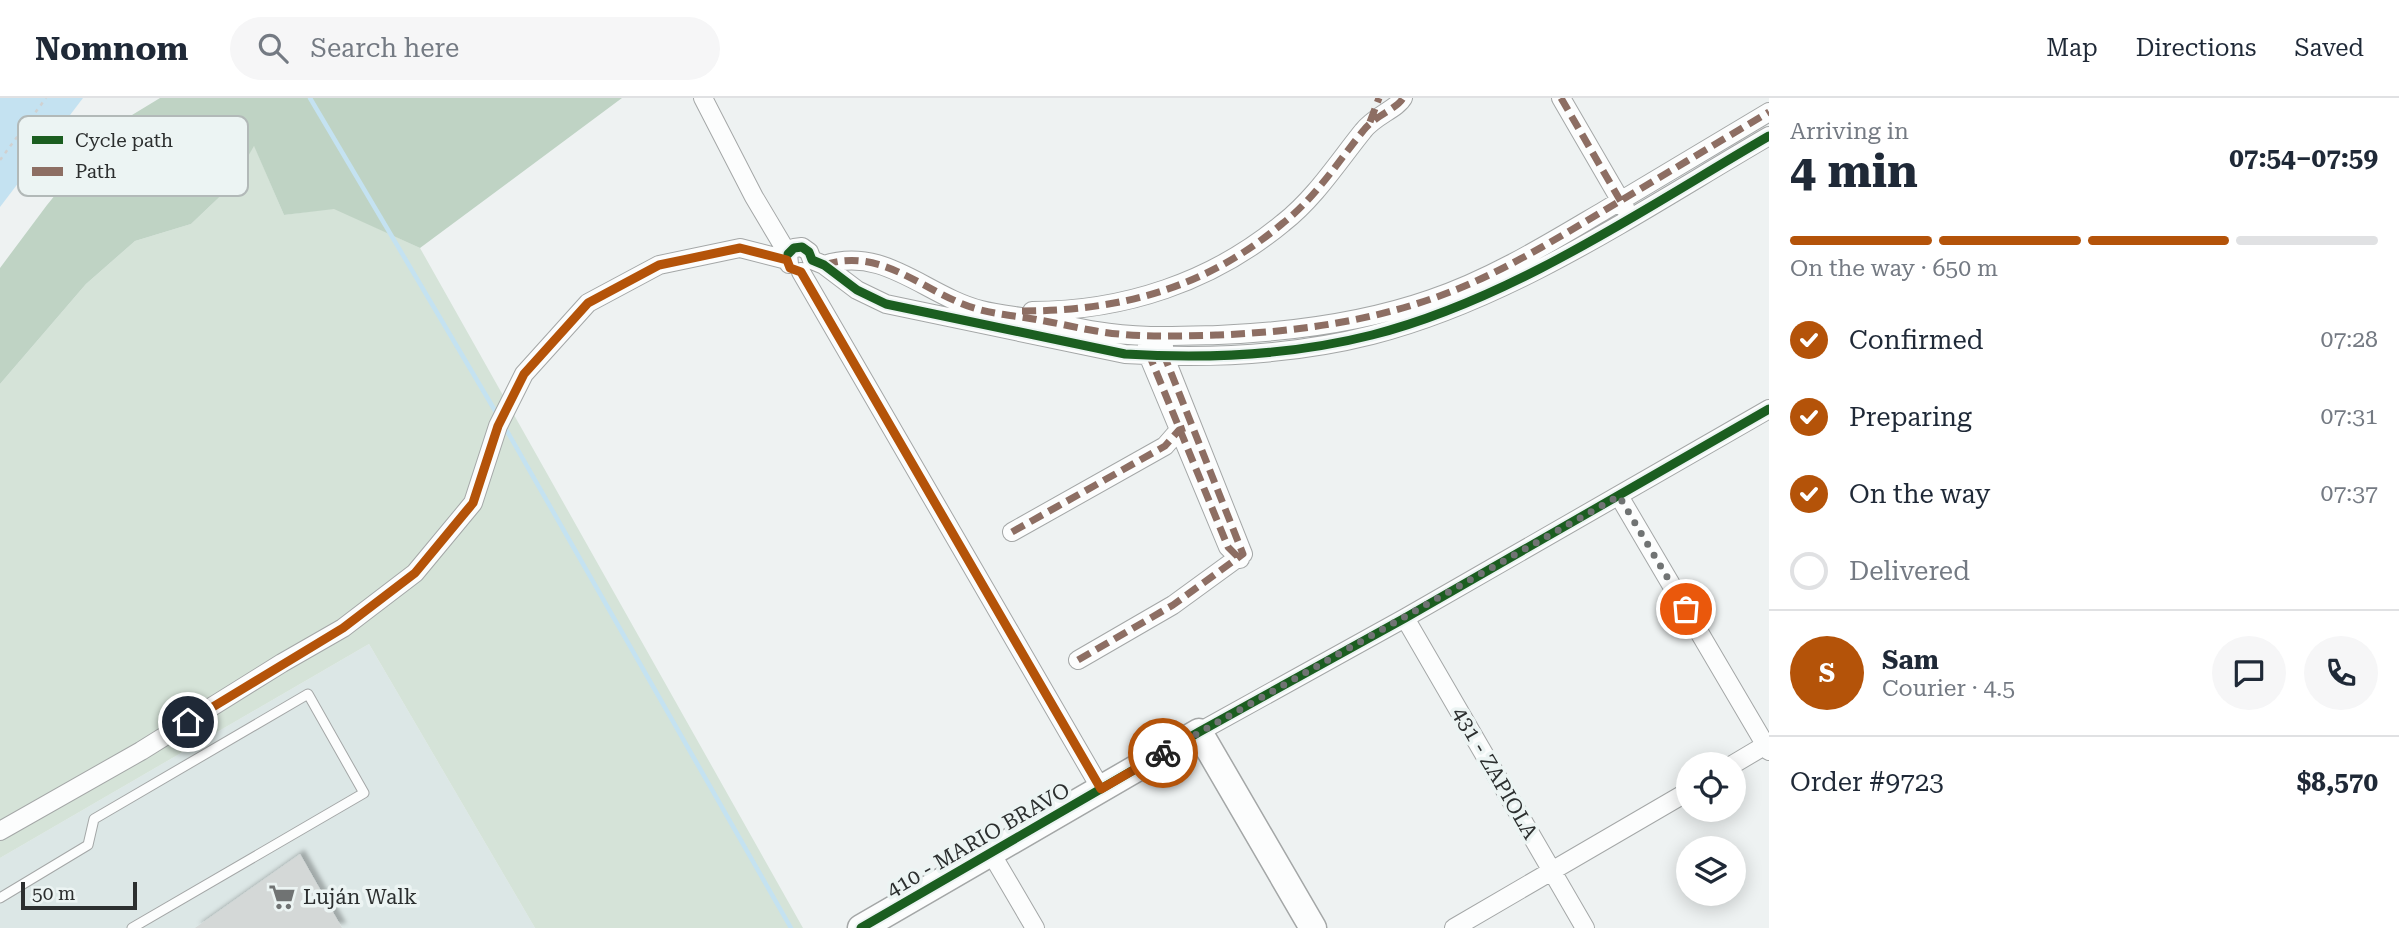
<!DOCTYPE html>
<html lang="en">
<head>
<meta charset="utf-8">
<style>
  :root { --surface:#fff; --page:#f6f6f7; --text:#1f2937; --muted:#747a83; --line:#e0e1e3; --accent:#b45309 }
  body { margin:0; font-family:"Roboto Serif",serif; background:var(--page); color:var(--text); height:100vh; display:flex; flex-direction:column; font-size:26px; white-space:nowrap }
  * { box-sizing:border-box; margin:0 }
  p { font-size:23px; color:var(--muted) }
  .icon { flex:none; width:38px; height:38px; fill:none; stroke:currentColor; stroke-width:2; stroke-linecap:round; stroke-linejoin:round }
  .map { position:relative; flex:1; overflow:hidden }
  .sheet { display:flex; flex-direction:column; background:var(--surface); width:630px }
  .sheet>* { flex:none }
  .fabs { position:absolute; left:1676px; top:654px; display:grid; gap:14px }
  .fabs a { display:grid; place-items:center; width:70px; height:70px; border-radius:50%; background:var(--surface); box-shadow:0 4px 18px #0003; font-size:35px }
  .scale { position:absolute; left:21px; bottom:18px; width:116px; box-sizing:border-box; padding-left:7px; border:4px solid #2c2f2f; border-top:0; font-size:19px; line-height:24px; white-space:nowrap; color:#2c2f2f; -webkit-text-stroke:5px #ecf4f3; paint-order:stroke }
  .pin { position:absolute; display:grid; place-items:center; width:60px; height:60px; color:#fff; margin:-30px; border:4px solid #fff; border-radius:50%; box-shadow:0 2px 7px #0007 }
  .courier { position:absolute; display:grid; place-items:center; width:70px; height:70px; margin:-35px; border:5px solid #b45309; border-radius:50%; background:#fff; color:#222; box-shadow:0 2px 9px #0007 }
  .overview em { font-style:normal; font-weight:700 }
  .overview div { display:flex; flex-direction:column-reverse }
  .overview { display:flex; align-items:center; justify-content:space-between; height:119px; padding:0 21px }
  h1 { font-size:46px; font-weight:700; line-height:52px }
  .bar { display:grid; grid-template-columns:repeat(4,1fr); gap:10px 7px; align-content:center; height:84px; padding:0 21px }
  .bar i { height:9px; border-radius:5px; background:var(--line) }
  .bar .active { background:var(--accent) }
  .bar p { grid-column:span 4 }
  .line { display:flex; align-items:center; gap:18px; padding:0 21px; border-top:2px solid var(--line) }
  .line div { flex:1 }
  .round { display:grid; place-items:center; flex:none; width:74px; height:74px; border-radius:37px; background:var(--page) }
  ol { padding:0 21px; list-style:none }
  li { display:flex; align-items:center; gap:21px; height:77px }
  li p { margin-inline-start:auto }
  li .icon { padding:7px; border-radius:50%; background:var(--accent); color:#fff; stroke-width:4 }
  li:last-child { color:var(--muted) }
  li i { width:38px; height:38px; border:4px solid var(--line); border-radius:50% }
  header { display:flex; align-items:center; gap:42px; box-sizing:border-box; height:98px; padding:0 35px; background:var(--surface); border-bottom:2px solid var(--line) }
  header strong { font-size:33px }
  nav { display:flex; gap:38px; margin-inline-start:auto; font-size:24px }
  .search { width:490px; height:63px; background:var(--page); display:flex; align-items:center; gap:18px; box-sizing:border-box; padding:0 24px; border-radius:38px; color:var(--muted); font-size:26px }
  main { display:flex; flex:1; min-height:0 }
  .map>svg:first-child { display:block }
</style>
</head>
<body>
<header>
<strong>Nomnom</strong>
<div class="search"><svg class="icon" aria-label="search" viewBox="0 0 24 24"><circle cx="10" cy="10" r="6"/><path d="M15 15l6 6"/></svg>Search here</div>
<nav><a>Map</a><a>Directions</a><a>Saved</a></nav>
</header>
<main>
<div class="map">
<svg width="1769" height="830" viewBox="0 0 1769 830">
  <defs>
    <filter id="shadow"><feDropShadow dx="4.5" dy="-4.5" stdDeviation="2" flood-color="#0004"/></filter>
  </defs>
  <rect width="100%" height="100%" fill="#eef2f2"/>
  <path fill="#dce7e6" d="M369,546L535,830H0V760Z"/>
  <path fill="#d5e3d8" d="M254,47L284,117L334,110L420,150L803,830H535L369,546L0,760V286L86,186L135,143L191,126L231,88Z"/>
  <path fill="#bfd3c4" d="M160,0H622L420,150L334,111L284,117L254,48L231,88L191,126L135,143L86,186L0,286V170L47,107L109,31Z"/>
  <path fill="#c4e2f1" d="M0,0H83L0,109Z"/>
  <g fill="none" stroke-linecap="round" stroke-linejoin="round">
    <path stroke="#c4e2f1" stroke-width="4.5" d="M310,0L497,316
      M503,326L791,830"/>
  </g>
  <path fill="#d4d8d7" filter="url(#shadow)" d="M300,756L342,830H195L229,806Z"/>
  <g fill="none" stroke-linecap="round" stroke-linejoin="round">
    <g stroke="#a4a7a7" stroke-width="11">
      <path id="lane" d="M0,800L88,747L94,721L308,596L364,695L132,830"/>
    </g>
    <g stroke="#a4a7a7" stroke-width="20">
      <path id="street" d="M703,0L754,99L788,156L789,166
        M1561,0L1626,112
        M788,156L794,150L802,149L809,154L812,162L824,167L857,192L886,206L1125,256C1206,261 1293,257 1372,237C1513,201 1645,110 1769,38
        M824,167C884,147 926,198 981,212C1000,217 1020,218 1039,222C1058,225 1077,230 1096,233C1136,240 1177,238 1218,237C1290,234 1362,225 1431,201C1493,180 1549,145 1605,112C1660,79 1714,47 1769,14
        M801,174L1101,691
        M1032,213C1124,213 1212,184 1283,125C1315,100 1338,64 1363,33C1374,18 1397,11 1403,0
        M1147,247L1148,257L1228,449L1240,461
        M1619,398L1769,653
        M1012,434L1165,348L1179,332L1188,328
        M1405,520L1585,830
        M1078,562L1173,507L1243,456L1164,257V248
        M1199,634L1405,520L1769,311
        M1732,667L1769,645
        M0,733L141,653L282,565L343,530L415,475L473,405L498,328L524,276L588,205L659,167L740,150L787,162
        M991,755L1035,830
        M1454,830L1689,693"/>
    </g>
    <g stroke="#a4a7a7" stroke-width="29">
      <path id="secondary" d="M861,830L1199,634L1313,830"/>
    </g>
    <path stroke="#d0d1d1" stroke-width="2.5" stroke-dasharray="3.5 5" stroke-linecap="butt" d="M0,62L46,0"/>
    <use href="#lane" stroke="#fcfdfd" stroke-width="9"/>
    <use href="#street" stroke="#fcfdfd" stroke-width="18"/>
    <use href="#secondary" stroke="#fcfdfd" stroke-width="26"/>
    <path stroke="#8d6e63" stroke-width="7" stroke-dasharray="14 7" stroke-linecap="butt" d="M1561,0L1624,109
      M1370,24L1379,0
      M824,167C884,147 926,198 981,212C1000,217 1020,218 1039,222C1058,225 1077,230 1096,233C1136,240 1177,238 1218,237C1290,234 1362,225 1431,201C1493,180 1549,145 1605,112C1660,79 1714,47 1769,14
      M1022,213C1121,213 1206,190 1283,125C1315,100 1338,64 1363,33C1374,18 1397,11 1403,0
      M1148,254L1228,449L1240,461
      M1012,434L1165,348L1179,332L1185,330
      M1078,562L1173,507L1243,456L1164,257V252"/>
    <g stroke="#ecf4f3" stroke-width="13">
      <path id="cycleway" d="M788,156L794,150L802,149L809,154L812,162L824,167L857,192L886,206L1125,256C1206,261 1293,257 1372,237C1513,201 1645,110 1769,38
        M861,830L1199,634L1405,520L1769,311"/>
    </g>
    <use href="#cycleway" stroke="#1b5e20" stroke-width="9"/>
  </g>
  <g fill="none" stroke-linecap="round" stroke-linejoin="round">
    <path stroke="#707373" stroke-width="7" stroke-dasharray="0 12.6" d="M1163,655L1619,398L1686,511"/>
    <path stroke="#b45309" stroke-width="9" d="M188,624L343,530L415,475L473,405L498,328L524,276L588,205L659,167L740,150L787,162L790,170L801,174L1101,691L1163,655"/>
  </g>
  <defs>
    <g id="supermarket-bare" transform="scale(2.1)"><path d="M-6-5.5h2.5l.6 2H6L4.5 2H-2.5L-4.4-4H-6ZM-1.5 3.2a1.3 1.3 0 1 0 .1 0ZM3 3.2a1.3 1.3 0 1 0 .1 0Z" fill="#707373" stroke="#ecf4f3" stroke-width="2.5" paint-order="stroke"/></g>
  </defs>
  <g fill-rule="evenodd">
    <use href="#supermarket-bare" x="282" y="799"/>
  </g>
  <g text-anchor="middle" stroke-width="7" stroke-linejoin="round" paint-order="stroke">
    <g font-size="21" fill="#2c2f2f" stroke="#ecf4f3">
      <text transform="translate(1495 675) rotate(60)" y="7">431 - ZAPIOLA</text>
      <text transform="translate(978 742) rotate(-30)" y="7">410 - MARIO BRAVO</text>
    </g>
    <g font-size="21" fill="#2c2f2f" stroke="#ecf4f3" text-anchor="start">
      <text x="303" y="806">Luján Walk</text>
    </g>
  </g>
  <rect x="18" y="18" width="230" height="80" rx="10" fill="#ecf4f3" stroke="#b2b9b8" stroke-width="2"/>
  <rect x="32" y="38" width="31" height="8" fill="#1b5e20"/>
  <rect x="32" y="69" width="31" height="9" fill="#8d6e63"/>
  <g font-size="19" fill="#2c2f2f">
    <text x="75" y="49">Cycle path</text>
    <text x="75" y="80">Path</text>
  </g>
</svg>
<div class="fabs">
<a><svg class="icon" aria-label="locate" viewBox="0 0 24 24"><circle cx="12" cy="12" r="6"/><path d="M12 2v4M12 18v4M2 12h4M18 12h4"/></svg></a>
<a><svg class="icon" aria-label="layers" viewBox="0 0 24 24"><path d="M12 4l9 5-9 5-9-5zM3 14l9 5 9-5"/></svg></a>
</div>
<div class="scale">50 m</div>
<div class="pin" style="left:1686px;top:511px;background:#ea580c"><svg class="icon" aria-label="bag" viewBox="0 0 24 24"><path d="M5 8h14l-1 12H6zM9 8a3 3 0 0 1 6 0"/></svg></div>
<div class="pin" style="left:188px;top:624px;background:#1f2937"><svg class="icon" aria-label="home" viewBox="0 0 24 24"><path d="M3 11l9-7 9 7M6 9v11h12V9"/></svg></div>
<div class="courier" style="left:1163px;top:655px"><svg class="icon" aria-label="bike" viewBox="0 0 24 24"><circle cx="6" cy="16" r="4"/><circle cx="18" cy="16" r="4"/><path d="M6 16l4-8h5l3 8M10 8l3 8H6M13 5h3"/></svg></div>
</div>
<section class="sheet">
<div class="overview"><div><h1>4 min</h1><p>Arriving in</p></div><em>07:54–07:59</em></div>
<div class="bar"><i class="active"></i><i class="active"></i><i class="active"></i><i></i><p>On the way · 650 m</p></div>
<ol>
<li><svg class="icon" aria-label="check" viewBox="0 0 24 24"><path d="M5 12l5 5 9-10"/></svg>Confirmed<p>07:28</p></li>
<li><svg class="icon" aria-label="check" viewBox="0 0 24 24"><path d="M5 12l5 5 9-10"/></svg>Preparing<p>07:31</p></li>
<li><svg class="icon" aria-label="check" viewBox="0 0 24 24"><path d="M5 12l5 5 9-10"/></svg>On the way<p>07:37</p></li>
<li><i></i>Delivered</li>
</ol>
<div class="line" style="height:126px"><b class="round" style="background:var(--accent);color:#fff">S</b><div><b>Sam</b><p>Courier · 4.5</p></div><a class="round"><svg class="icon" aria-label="chat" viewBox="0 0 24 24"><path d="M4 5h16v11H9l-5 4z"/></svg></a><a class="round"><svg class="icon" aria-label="phone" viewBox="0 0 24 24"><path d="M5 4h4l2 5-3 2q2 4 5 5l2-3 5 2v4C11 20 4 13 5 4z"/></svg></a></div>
<div class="line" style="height:91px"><div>Order #9723</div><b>$8,570</b></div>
</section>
</main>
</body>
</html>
